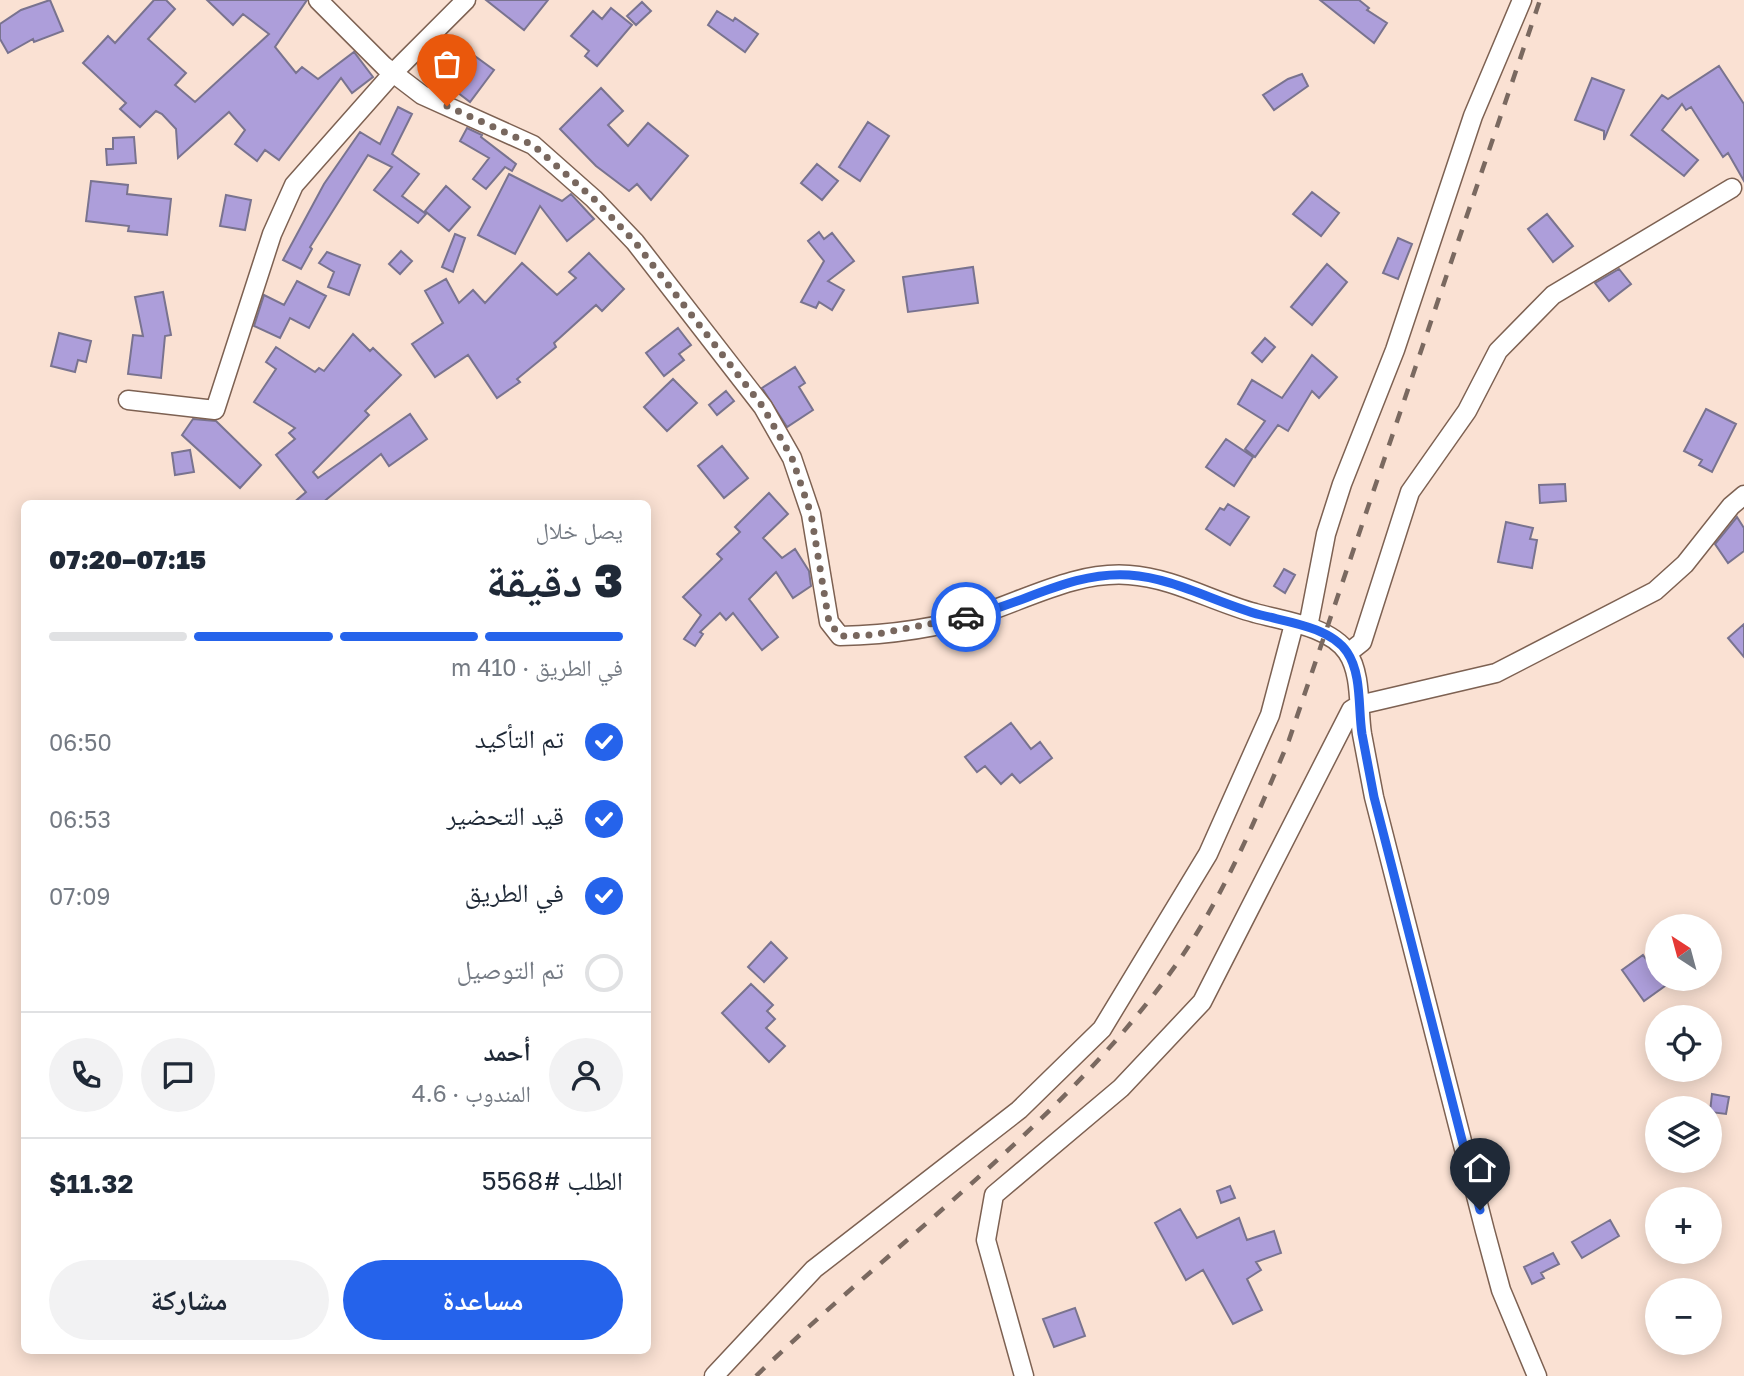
<!DOCTYPE html>
<html lang="ar">
<head>
<meta charset="utf-8">
<style>
  :root { --surface:#fff; --page:#f2f2f3; --text:#1f2937; --muted:#747a83; --line:#e0e1e3; --accent:#2563eb }
  body { margin:0; font-family:"Golos Text","Noto Naskh Arabic",sans-serif; background:var(--page); color:var(--text); direction:rtl; height:100vh; display:flex; flex-direction:column; font-size:26px; white-space:nowrap }
  * { box-sizing:border-box; margin:0 }
  p { font-size:23px; color:var(--muted) }
  .icon { flex:none; width:38px; height:38px; fill:none; stroke:currentColor; stroke-width:2; stroke-linecap:round; stroke-linejoin:round }
  .map { position:relative; flex:1; overflow:hidden; direction:ltr }
  .panel { position:absolute; left:21px; top:500px; width:630px; height:854px; display:flex; flex-direction:column; background:var(--surface); border-radius:10px; box-shadow:0 4px 18px #0003; direction:rtl }
  .panel>* { flex:none }
  .needle { width:46px; rotate:324deg }
  .fabs { position:absolute; left:1645px; top:914px; display:grid; gap:14px }
  .fabs a { display:grid; place-items:center; width:77px; height:77px; border-radius:50%; background:var(--surface); box-shadow:0 4px 18px #0003; font-size:35px }
  .pin { position:absolute; display:grid; place-items:center; width:60px; height:60px; color:#fff; margin:-72px -30px; border-radius:50% 50% 50% 0; rotate:-45deg; box-shadow:0 0 7px #0007 }
  .pin .icon { rotate:45deg }
  .courier { position:absolute; display:grid; place-items:center; width:70px; height:70px; margin:-35px; border:5px solid #2563eb; border-radius:50%; background:#fff; color:#222; box-shadow:0 2px 9px #0007 }
  .overview em { font-style:normal; font-weight:800 }
  .overview div { display:flex; flex-direction:column-reverse }
  .overview { display:flex; align-items:center; justify-content:space-between; height:119px; padding:0 28px }
  h1 { font-size:46px; font-weight:800; line-height:52px }
  .bar { display:grid; grid-template-columns:repeat(4,1fr); gap:10px 7px; align-content:center; height:84px; padding:0 28px }
  .bar i { height:9px; border-radius:5px; background:var(--line) }
  .bar .active { background:var(--accent) }
  .bar p { grid-column:span 4 }
  .line { display:flex; align-items:center; gap:18px; padding:0 28px; border-top:2px solid var(--line) }
  .line div { flex:1 }
  .round { display:grid; place-items:center; flex:none; width:74px; height:74px; border-radius:37px; background:var(--page) }
  ol { padding:0 28px; list-style:none }
  li { display:flex; align-items:center; gap:21px; height:77px }
  li p { margin-inline-start:auto }
  li .icon { padding:7px; border-radius:50%; background:var(--accent); color:#fff; stroke-width:4 }
  li:last-child { color:var(--muted) }
  li i { width:38px; height:38px; border:4px solid var(--line); border-radius:50% }
  .cta { display:flex; gap:14px; margin-top:auto; padding:14px 28px }
  .cta a { flex:1; height:80px; border-radius:42px; background:var(--accent); color:#fff; font-size:28px; font-weight:800; line-height:80px; text-align:center }
  .cta a+a { background:var(--page); color:var(--text) }
  .map>svg:first-child { display:block }
</style>
</head>
<body>
<div class="map">
<svg width="1744" height="1376" viewBox="0 0 1744 1376">
  <rect width="100%" height="100%" fill="#fae1d3"/>
  <path fill="#ad9eda" stroke="#79738f" stroke-width="2" d="M50,0L63,31L34,42L33,39L8,53L0,39V24L21,10Z
    M154,0H166L175,9L148,39L186,73L175,85L195,102L269,34L243,14L233,25L207,0H307L275,47L296,73L302,67L318,79L354,52L373,77L352,93L341,78L279,160L265,150L257,161L235,144L245,130L229,112L178,158L176,129L162,114L156,111L140,127L120,109L126,103L83,63L108,36L115,43Z
    M486,0H548L524,30Z
    M1320,0H1359L1369,8L1367,10L1387,23L1374,43Z
    M642,2L651,11L636,25L627,16Z
    M611,8L632,25L597,66L585,56L589,51L571,36L593,11L602,19Z
    M717,11L733,21L735,18L758,34L745,52L708,25Z
    M468,51L494,70L470,102L444,82Z
    M1719,66L1744,104V181L1728,153L1723,157L1691,107L1686,110L1682,104L1662,130L1698,160L1684,176L1631,135L1662,95L1668,99Z
    M1302,74L1308,86L1274,110L1263,95L1288,79Z
    M1592,78L1624,90L1604,140V131L1575,120Z
    M601,88L623,111L608,125L628,146L648,123L688,156L651,200L637,184L629,191L596,166L560,129Z
    M398,107L412,114L392,154L419,174L402,196L426,214L418,223L374,190L392,167L368,155L310,247L312,249L301,269L283,260L324,184L360,132L380,144Z
    M868,122L889,136L860,181L839,167Z
    M467,128L482,135L481,137L516,164L512,171L505,167L486,189L473,179L489,158L460,141Z
    M134,137L136,163L107,165L106,149H113V138Z
    M817,164L838,181L822,200L801,183Z
    M509,174L562,201L571,194L594,219L567,241L540,206L515,254L478,235Z
    M91,181L128,185L127,194L171,199L167,235L128,231L129,226L86,221Z
    M446,186L470,207L449,231L425,211Z
    M1312,192L1339,213L1321,236L1293,214Z
    M226,195L251,200L245,230L220,226Z
    M1547,214L1573,246L1553,262L1528,229Z
    M819,232L824,239L832,233L854,261L828,281L844,290L832,310L819,302L816,308L801,302L824,261L808,241Z
    M455,234L465,238L453,272L442,267Z
    M1398,238L1412,244L1398,279L1383,273Z
    M401,251L412,261L400,274L389,264Z
    M327,252L360,265L349,295L328,287L334,272L319,263Z
    M589,253L624,289L602,311L596,305L554,343L556,347L517,379L520,382L497,398L468,355L435,377L412,344L443,323L425,291L446,279L459,303L473,290L485,303L522,263L557,295L576,278L569,272Z
    M1327,264L1347,282L1312,325L1291,307Z
    M973,267L978,303L908,312L903,277Z
    M1619,269L1631,284L1609,301L1595,283Z
    M297,281L326,296L309,328L290,318L280,338L254,326L264,295L284,305Z
    M163,292L171,335L165,336L161,378L128,374L133,335L143,336L135,297Z
    M678,328L691,345L679,354L684,360L664,376L646,353Z
    M59,333L91,341L86,362L78,360L75,372L51,366Z
    M353,334L370,351L373,348L401,375L365,411L369,415L313,472L318,478L410,414L427,439L389,466L381,454L321,504H292L306,492L276,455L295,439L289,433L295,428L254,402L276,369L266,362L276,347L315,372L319,368L324,371Z
    M1265,338L1275,347L1262,362L1252,353Z
    M1312,355L1337,377L1319,398L1312,391L1288,431L1278,425L1255,457L1245,449L1265,421L1238,404L1252,380L1282,398Z
    M795,367L805,383L799,387L813,410L787,427L762,388Z
    M673,379L697,403L667,431L644,407Z
    M726,391L734,401L717,415L709,405Z
    M1706,409L1736,424L1712,472L1699,465L1702,460L1684,451Z
    M193,419L216,421L261,465L240,488L182,435Z
    M1226,439L1253,457L1234,486L1206,467Z
    M722,446L748,478L724,498L698,466Z
    M190,450L194,472L175,475L172,453Z
    M1565,484L1566,501L1540,503L1539,485Z
    M769,493L788,514L763,538L782,558L795,549L809,571L811,586L793,598L776,572L749,599L778,637L762,650L733,613L726,620L720,613L700,632L703,634L695,646L684,639L701,615L683,597L722,559L717,554L740,532L735,527Z
    M1228,504L1249,517L1230,545L1206,529L1220,508L1224,510Z
    M1737,517L1744,528V551L1728,563L1715,544Z
    M1506,522L1533,528L1530,539L1537,540L1532,568L1498,562Z
    M1284,569L1295,575L1285,593L1274,586Z
    M1744,624V657L1728,638Z
    M1011,723L1031,749L1040,742L1052,758L1020,783L1012,774L1001,784L985,766L977,772L965,757Z
    M771,942L787,958L764,982L748,967Z
    M1643,955L1665,986L1644,1001L1622,970Z
    M751,984L773,1005L767,1011L775,1019L766,1028L785,1046L769,1062L722,1013Z
    M1712,1094L1729,1097L1726,1114L1710,1112Z
    M1230,1186L1235,1198L1221,1203L1217,1191Z
    M1180,1209L1197,1238L1239,1218L1247,1240L1274,1231L1281,1253L1256,1262L1261,1270L1247,1279L1262,1310L1233,1324L1203,1270L1186,1280L1155,1223Z
    M1610,1220L1619,1236L1582,1258L1572,1242Z
    M1553,1253L1559,1264L1541,1273L1544,1278L1532,1284L1524,1267Z
    M1075,1308L1085,1336L1054,1347L1043,1319Z"/>
  <g fill="none" stroke-linecap="round" stroke-linejoin="round">
    <g stroke="#7d6152" stroke-width="21">
      <path id="minor" d="M318,0L384,66L422,95L533,145L594,199L635,242L763,407L792,458L811,514L829,622L840,636C886,635 938,628 981,614C1029,598 1078,571 1129,575C1174,578 1213,602 1255,613C1283,621 1329,626 1347,652C1362,674 1358,709 1362,734C1366,755 1370,776 1374,797L1485,1231L1501,1290L1537,1376
        M128,400L215,410L272,234L294,185L393,73L466,0
        M1308,627L1326,534L1342,484L1395,350L1473,116L1522,0
        M1348,653L1362,642L1410,492L1467,411L1498,351L1553,295L1732,188
        M714,1376L814,1269L1019,1110L1102,1029L1208,854L1270,715L1294,624
        M1024,1376L986,1240L994,1195L1121,1088L1202,1002L1351,710L1359,705L1496,673L1655,591L1685,564L1731,506L1744,495"/>
    </g>
    <use href="#minor" stroke="#fff" stroke-width="18"/>
    <path stroke="#7a6960" stroke-width="4.5" stroke-dasharray="12 12" stroke-linecap="butt" d="M756,1376C897,1240 1064,1123 1178,962C1225,894 1257,816 1289,740L1540,0"/>
  </g>
  <g fill="none" stroke-linecap="round" stroke-linejoin="round">
    <path stroke="#78675e" stroke-width="7" stroke-dasharray="0 12.6" d="M447,106L533,145L594,199L635,242L763,407L792,458L811,514L829,622L840,636L872,635L966,617"/>
    <path stroke="#2563eb" stroke-width="9" d="M966,617C1020,606 1071,571 1129,575C1175,578 1216,603 1261,615C1287,622 1330,627 1347,652C1362,674 1358,708 1362,734C1366,755 1370,776 1374,797L1480,1210"/>
  </g>
</svg>
<div class="fabs">
<a><svg class="needle" viewBox="-14 -14 28 28"><path d="M0-13l5 13h-10z" fill="#e53935"/><path d="M0 13l5-13h-10z" fill="#747a83"/></svg></a>
<a><svg class="icon" aria-label="locate" viewBox="0 0 24 24"><circle cx="12" cy="12" r="6"/><path d="M12 2v4M12 18v4M2 12h4M18 12h4"/></svg></a>
<a><svg class="icon" aria-label="layers" viewBox="0 0 24 24"><path d="M12 4l9 5-9 5-9-5zM3 14l9 5 9-5"/></svg></a>
<a>+</a>
<a>−</a>
</div>
<div class="pin" style="left:447px;top:106px;background:#ea580c"><svg class="icon" aria-label="bag" viewBox="0 0 24 24"><path d="M5 8h14l-1 12H6zM9 8a3 3 0 0 1 6 0"/></svg></div>
<div class="pin" style="left:1480px;top:1210px;background:#1f2937"><svg class="icon" aria-label="home" viewBox="0 0 24 24"><path d="M3 11l9-7 9 7M6 9v11h12V9"/></svg></div>
<div class="courier" style="left:966px;top:617px"><svg class="icon" aria-label="car" viewBox="0 0 24 24"><path d="M5 17H2v-5l4-1 3-4h7l3 4 3 1v5h-3M9 17h6M6 11h13"/><circle cx="7" cy="17" r="2"/><circle cx="17" cy="17" r="2"/></svg></div>
<section class="panel">
<div class="overview"><div><h1>3 دقيقة</h1><p>يصل خلال</p></div><em>07:15–07:20</em></div>
<div class="bar"><i class="active"></i><i class="active"></i><i class="active"></i><i></i><p>في الطريق · 410 m</p></div>
<ol>
<li><svg class="icon" aria-label="check" viewBox="0 0 24 24"><path d="M5 12l5 5 9-10"/></svg>تم التأكيد<p>06:50</p></li>
<li><svg class="icon" aria-label="check" viewBox="0 0 24 24"><path d="M5 12l5 5 9-10"/></svg>قيد التحضير<p>06:53</p></li>
<li><svg class="icon" aria-label="check" viewBox="0 0 24 24"><path d="M5 12l5 5 9-10"/></svg>في الطريق<p>07:09</p></li>
<li><i></i>تم التوصيل</li>
</ol>
<div class="line" style="height:126px"><a class="round"><svg class="icon" aria-label="person" viewBox="0 0 24 24"><circle cx="12" cy="8" r="4"/><path d="M4 21q1-7 8-7t8 7"/></svg></a><div><b>أحمد</b><p>المندوب · 4.6</p></div><a class="round"><svg class="icon" aria-label="chat" viewBox="0 0 24 24"><path d="M4 5h16v11H9l-5 4z"/></svg></a><a class="round"><svg class="icon" aria-label="phone" viewBox="0 0 24 24"><path d="M5 4h4l2 5-3 2q2 4 5 5l2-3 5 2v4C11 20 4 13 5 4z"/></svg></a></div>
<div class="line" style="height:91px"><div>الطلب #5568</div><b>$11.32</b></div>
<div class="cta"><a>مساعدة</a><a>مشاركة</a></div>
</section>
</div>
</body>
</html>
